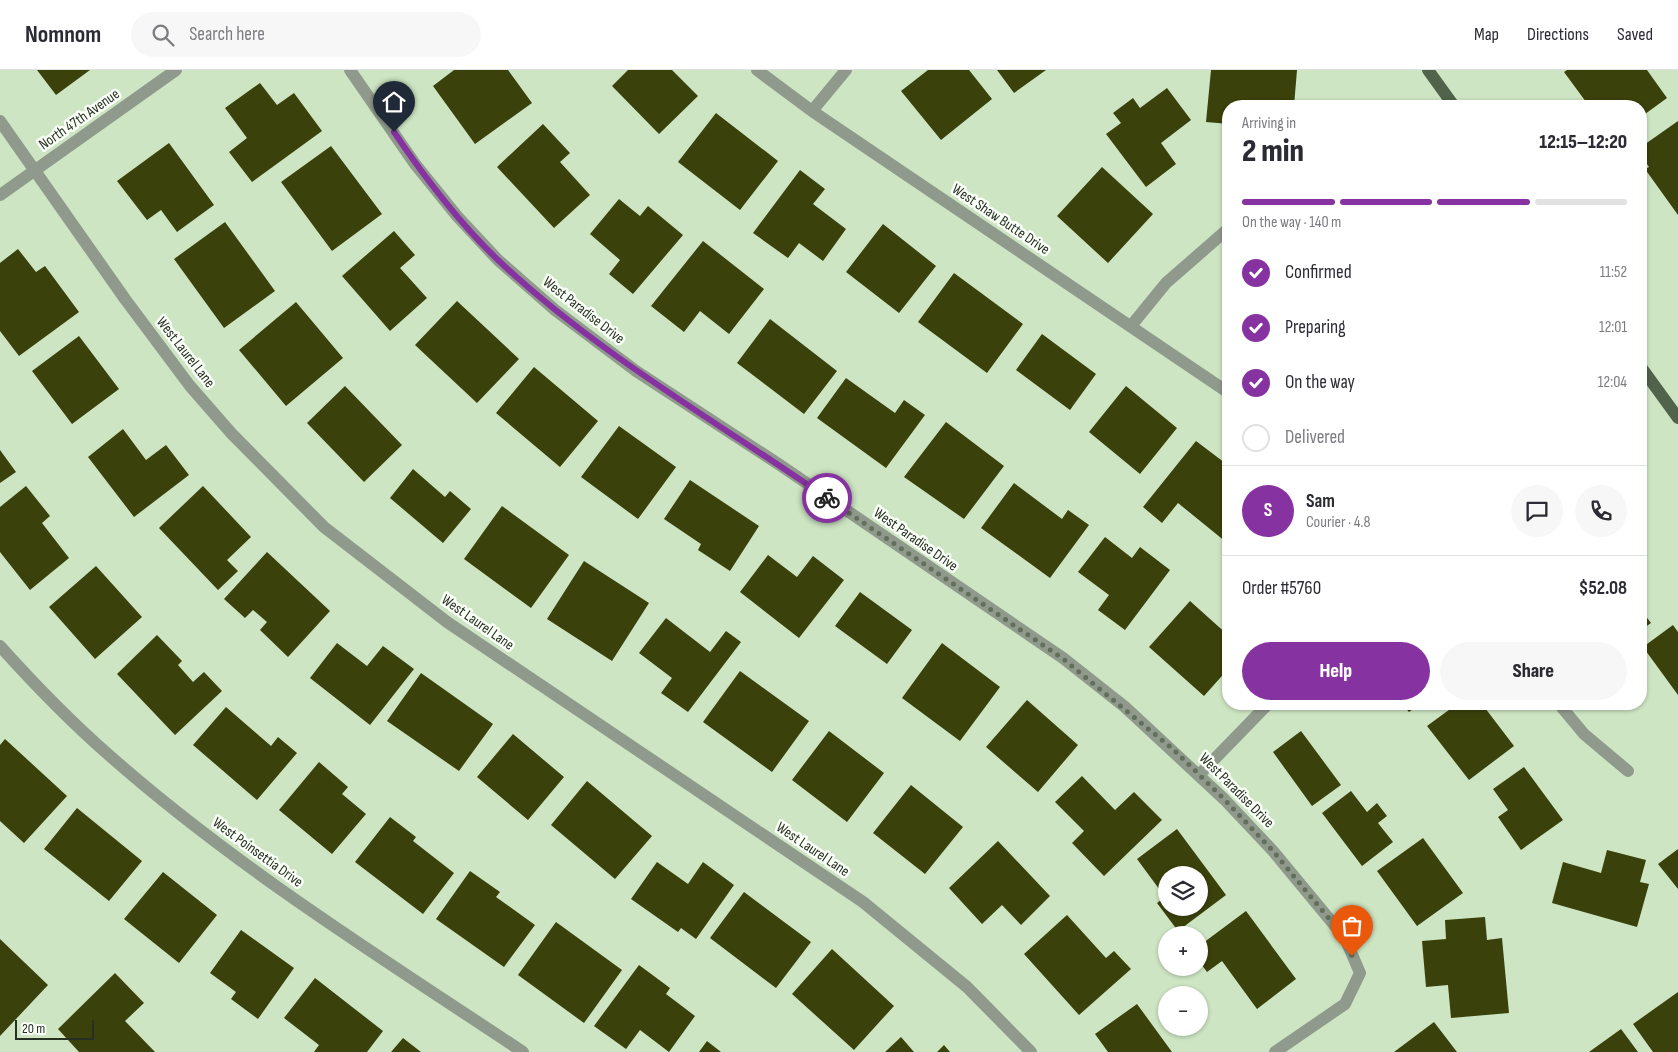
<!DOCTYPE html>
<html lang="en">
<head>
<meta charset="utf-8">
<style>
  :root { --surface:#fff; --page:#f7f7f7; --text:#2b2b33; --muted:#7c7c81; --line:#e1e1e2; --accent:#8632a0 }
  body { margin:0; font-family:"Sofia Sans Condensed",sans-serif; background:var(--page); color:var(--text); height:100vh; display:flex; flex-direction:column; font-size:19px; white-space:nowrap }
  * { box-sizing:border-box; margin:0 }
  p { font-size:16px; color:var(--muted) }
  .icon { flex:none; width:28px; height:28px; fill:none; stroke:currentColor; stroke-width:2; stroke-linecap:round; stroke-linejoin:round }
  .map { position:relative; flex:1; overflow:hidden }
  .details { position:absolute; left:1222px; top:30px; width:425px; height:610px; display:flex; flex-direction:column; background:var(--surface); border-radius:20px; box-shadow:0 1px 4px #0004 }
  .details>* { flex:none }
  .tools { position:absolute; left:1158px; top:796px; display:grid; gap:10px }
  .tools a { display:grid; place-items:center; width:50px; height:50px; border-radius:50%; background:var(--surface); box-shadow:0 1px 4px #0004; font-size:25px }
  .scale { position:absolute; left:15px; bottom:12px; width:79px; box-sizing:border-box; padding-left:5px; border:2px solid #273023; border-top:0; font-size:14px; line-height:18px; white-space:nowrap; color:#273023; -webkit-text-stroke:4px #fafff8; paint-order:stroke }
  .pin { position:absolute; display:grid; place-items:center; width:42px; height:42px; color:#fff; margin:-51px -21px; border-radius:50% 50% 50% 0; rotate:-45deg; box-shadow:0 0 5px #0007 }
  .pin .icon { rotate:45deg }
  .courier { position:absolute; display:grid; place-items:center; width:50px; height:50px; margin:-25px; border:4px solid #8632a0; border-radius:50%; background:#fff; color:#222; box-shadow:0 1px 6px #0007 }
  .summary em { font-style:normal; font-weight:800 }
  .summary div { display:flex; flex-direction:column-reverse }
  .summary { display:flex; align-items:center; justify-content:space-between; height:85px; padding:0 20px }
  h1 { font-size:32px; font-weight:800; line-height:38px }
  .bar { display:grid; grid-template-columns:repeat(4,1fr); gap:8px 5px; align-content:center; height:60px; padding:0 20px }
  .bar i { height:6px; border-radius:4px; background:var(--line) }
  .bar .selected { background:var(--accent) }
  .bar p { grid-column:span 4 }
  .line { display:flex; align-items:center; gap:12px; padding:0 20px; border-top:1px solid var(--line) }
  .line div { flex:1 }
  .round { display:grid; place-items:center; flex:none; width:52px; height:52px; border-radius:26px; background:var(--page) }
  ol { padding:0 20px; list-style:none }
  li { display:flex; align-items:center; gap:15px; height:55px }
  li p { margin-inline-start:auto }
  li .icon { padding:5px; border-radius:50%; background:var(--accent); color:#fff; stroke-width:4 }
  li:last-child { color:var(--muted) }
  li i { width:28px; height:28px; border:2px solid var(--line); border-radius:50% }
  .cta { display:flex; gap:10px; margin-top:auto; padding:10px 20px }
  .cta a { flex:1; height:58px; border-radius:30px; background:var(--accent); color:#fff; font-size:20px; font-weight:800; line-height:58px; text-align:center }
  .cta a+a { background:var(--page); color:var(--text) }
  header { display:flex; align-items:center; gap:30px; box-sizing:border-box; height:70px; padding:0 25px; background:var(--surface); border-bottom:1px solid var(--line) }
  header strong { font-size:24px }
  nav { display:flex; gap:28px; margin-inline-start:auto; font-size:18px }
  .search { width:350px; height:45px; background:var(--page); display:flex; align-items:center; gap:12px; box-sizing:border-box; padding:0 18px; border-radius:28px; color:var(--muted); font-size:19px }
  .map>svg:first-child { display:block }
</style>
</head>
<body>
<header>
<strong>Nomnom</strong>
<div class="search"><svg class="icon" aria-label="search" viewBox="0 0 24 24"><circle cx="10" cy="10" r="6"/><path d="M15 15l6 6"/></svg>Search here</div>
<nav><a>Map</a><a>Directions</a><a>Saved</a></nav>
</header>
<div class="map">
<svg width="1678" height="982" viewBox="0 0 1678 982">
  <rect width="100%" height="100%" fill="#cde5c3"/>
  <path fill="#3a410a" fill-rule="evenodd" d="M37,0H90L56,25Z
    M454,0H508L532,33L475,74L433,16Z
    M628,0H672L698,26L659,64L612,16Z
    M928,0H969L992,29L941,70L901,21Z
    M997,0H1046L1014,23Z
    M1211,0H1297L1294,36H1229V54L1206,52Z
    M1567,0H1647L1667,28L1641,47V36H1589L1564,2Z
    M260,13L277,35L294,23L322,61L252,112L229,82L247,68L225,38Z
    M1167,18L1191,50L1161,73L1176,94L1146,117L1106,64L1121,53L1113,43L1133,28L1140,38Z
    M716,43L778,91L740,140L678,92Z
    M1678,51V145L1645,99L1649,97L1641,86V77Z
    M543,54L570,83L560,92L590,125L554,158L497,97Z
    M169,73L214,135L177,162L161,140L147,150L117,111Z
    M331,76L382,144L332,181L281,112Z
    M1102,97L1153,144L1108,193L1057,146Z
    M800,100L825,119L813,134L846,159L823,191L799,173L788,188L753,163Z
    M619,129L640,146L648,136L683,165L633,224L609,204L620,190L590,164Z
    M225,152L275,221L224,258L174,189Z
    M883,154L936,196L899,243L846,202Z
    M394,161L415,185L400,198L427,228L390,261L342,206Z
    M703,171L764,219L729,264L700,241L684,262L651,236Z
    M18,179L36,202L45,196L79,242L19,286L0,261V193Z
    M954,203L1023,254L987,303L918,252Z
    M457,231L519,289L477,333L415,275Z
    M296,232L343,288L286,336L239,280Z
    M770,249L837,301L804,344L737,293Z
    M1042,264L1096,304L1070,340L1016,300Z
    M79,266L119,319L72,354L32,301Z
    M534,297L598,351L560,397L496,343Z
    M846,308L895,343L904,330L925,345L886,398L817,348Z
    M345,316L402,375L364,412L307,353Z
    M1126,316L1177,358L1140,404L1089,362Z
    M946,352L1004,396L964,449L904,407Z
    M619,356L676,397L638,449L581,407Z
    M123,359L146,390L166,375L189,405L134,447L88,387Z
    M1196,371L1229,396V469L1226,472L1178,433L1162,453L1143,437Z
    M0,380L16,402L0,413Z
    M413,399L445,427L450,421L471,439L443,473L390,428Z
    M690,410L759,456L730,501L698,480L701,474L664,449Z
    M1014,413L1062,449L1068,440L1089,455L1050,508L981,458Z
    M26,416L50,446L42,453L69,488L30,520L0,482V437Z
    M203,416L251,467L227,490L238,501L218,520L159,458Z
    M502,436L569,485L531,538L464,489Z
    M1105,467L1132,488L1140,477L1170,500L1125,560L1098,540L1109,525L1078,502Z
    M267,482L330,541L288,587L260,560L267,552L253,540L245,548L224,529Z
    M768,485L797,507L813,486L844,510L799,568L740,522Z
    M584,491L649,533L612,591L547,549Z
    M96,496L142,547L95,589L49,537Z
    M860,522L912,560L887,594L835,556Z
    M1190,531L1229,566V598L1204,626L1149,577Z
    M1641,540L1651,553L1641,560Z
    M666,548L710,582L726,561L741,572L688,642L661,623L672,608L639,583Z
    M1673,555L1678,562V625L1643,577Z
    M157,565L182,591L178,595L193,612L204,602L222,621L175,665L117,604Z
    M337,573L367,596L383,576L414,599L370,655L310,608Z
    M942,573L1000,617L960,671L902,628Z
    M740,601L809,651L772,702L703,652Z
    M421,603L493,654L459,701L387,651Z
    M1027,630L1078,675L1038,722L986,677Z
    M1402,634H1420L1409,642Z
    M1457,634H1482L1514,676L1469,710L1427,656Z
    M226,637L271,676L278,667L297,683L257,730L193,675Z
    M829,661L884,703L847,752L792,710Z
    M1301,661L1341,715L1312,736L1273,682Z
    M513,664L564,707L528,750L477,707Z
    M5,669L67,726L24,773L0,751V675Z
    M319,692L348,717L342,724L366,744L332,784L279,740Z
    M1524,697L1563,750L1521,780L1498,747L1508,740L1493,719Z
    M1082,706L1115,740L1134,722L1162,750L1104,806L1072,773L1084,761L1055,732Z
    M587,711L652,766L615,809L551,755Z
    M911,715L963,757L925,804L873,763Z
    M1351,721L1367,742L1377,733L1387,746L1378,753L1393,772L1362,796L1322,743Z
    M77,738L142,791L109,831L44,779Z
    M390,747L416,767L413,771L454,803L423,844L355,792Z
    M1177,759L1226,825L1178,861L1157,833L1165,827L1137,789ZM1166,805H1199V838H1166Z
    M1423,768L1463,823L1417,856L1377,801Z
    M998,771L1050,826L1021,855L1002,835L982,854L949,818Z
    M1678,779V819L1658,794Z
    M1607,780L1646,790L1640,812L1649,814L1637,857L1552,833L1563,792L1601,803Z
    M657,792L688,814L703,792L734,815L696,869L681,858L678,862L631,829Z
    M470,801L500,822L496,827L535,855L504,897L436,849Z
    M163,802L217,845L179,893L124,849Z
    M744,822L811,872L776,918L710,868Z
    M1246,841L1296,909L1257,939L1222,891L1207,902L1199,891V876Z
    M1067,845L1106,888L1114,881L1131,899L1079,945L1024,884Z
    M1485,847L1487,870L1502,868L1509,943L1451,948L1448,915L1426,917L1422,871L1446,869L1445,850Z
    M556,852L622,900L584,953L518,905Z
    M241,860L294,898L258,949L231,929L236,922L210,903Z
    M0,869L48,915L0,966Z
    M832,879L894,936L854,980L792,924Z
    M639,895L670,918L666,924L695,946L669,982L640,960L626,979L594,956Z
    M115,903L144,933L125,951L155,982H79L58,959Z
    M315,908L383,961L367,982H314L319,975L284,948Z
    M1678,922V982H1653L1633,954Z
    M1137,934L1172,982H1108L1095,964Z
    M1434,952L1457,982H1394Z
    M1621,959L1638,982H1589Z
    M901,967L914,982H885Z
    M403,968L421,982H391Z
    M707,971L721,982H699Z
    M944,975L950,982H937Z"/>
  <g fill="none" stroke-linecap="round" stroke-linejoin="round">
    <path stroke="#909a8c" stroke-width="12" d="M350,0L415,94L457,146L498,190L555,240L636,301L780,395L1063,588L1125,637L1224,729L1273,781L1345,868L1360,903L1345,934L1275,982
      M757,0L812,41L1229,323
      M812,41L846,0
      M0,51L125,229L190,316L232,364L324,457L447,552L863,832L967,917L1031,982
      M0,125L176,0
      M1131,256L1166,213L1229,158
      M0,576C35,615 71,652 110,686C237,798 382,888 523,982
      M1559,634L1584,664L1628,701
      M1199,705L1268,634"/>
    <path stroke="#51634a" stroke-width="12" d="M1428,0L1454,36
      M1641,297L1678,348"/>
  </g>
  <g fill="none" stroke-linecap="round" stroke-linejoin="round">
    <path stroke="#616f5b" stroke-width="5" stroke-dasharray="0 9" d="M827,428L1062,588L1174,680L1224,729L1273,781L1345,868L1352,886"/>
    <path stroke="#8632a0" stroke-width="6" d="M394,62C425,108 459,153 499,191C598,284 716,351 827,428"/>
  </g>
  <g text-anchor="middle" stroke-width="5" stroke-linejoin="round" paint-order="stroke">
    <g font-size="15" fill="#273023" stroke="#fafff8">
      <text transform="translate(79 49) rotate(-35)" y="5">North 47th Avenue</text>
      <text transform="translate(1001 149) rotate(34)" y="5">West Shaw Butte Drive</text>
      <text transform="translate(584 240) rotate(38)" y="5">West Paradise Drive</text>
      <text transform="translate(186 282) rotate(52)" y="5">West Laurel Lane</text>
      <text transform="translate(916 469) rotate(35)" y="5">West Paradise Drive</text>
      <text transform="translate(478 552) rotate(35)" y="5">West Laurel Lane</text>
      <text transform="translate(1237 720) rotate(45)" y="5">West Paradise Drive</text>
      <text transform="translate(813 779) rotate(34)" y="5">West Laurel Lane</text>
      <text transform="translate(258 782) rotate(36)" y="5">West Poinsettia Drive</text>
    </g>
  </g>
</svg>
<div class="tools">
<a><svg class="icon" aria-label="layers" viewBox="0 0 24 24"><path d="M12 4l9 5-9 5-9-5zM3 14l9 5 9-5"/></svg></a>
<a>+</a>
<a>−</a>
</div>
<div class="scale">20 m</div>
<div class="pin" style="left:1352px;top:886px;background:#ea580c"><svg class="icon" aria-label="bag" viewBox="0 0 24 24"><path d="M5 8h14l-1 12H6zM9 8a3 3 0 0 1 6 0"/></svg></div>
<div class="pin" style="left:394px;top:62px;background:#1f2937"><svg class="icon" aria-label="home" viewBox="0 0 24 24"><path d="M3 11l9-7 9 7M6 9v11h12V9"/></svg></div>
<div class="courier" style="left:827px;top:428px"><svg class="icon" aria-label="bike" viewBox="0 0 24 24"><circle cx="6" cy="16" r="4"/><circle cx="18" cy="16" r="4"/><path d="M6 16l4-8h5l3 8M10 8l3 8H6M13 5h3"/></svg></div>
<section class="details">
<div class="summary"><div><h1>2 min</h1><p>Arriving in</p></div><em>12:15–12:20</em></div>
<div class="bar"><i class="selected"></i><i class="selected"></i><i class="selected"></i><i></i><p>On the way · 140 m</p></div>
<ol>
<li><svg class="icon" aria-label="check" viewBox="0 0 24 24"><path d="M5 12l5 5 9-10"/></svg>Confirmed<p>11:52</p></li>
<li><svg class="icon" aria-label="check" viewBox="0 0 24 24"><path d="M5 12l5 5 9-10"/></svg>Preparing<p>12:01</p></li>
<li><svg class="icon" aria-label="check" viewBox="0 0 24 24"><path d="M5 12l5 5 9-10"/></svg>On the way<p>12:04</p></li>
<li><i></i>Delivered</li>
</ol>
<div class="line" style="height:90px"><b class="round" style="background:var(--accent);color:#fff">S</b><div><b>Sam</b><p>Courier · 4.8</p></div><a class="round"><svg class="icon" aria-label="chat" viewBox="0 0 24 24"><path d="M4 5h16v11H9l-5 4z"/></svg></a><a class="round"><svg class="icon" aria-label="phone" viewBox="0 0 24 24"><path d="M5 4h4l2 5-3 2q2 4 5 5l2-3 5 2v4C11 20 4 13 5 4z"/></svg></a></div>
<div class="line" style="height:65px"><div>Order #5760</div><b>$52.08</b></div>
<div class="cta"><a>Help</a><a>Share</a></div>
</section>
</div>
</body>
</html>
